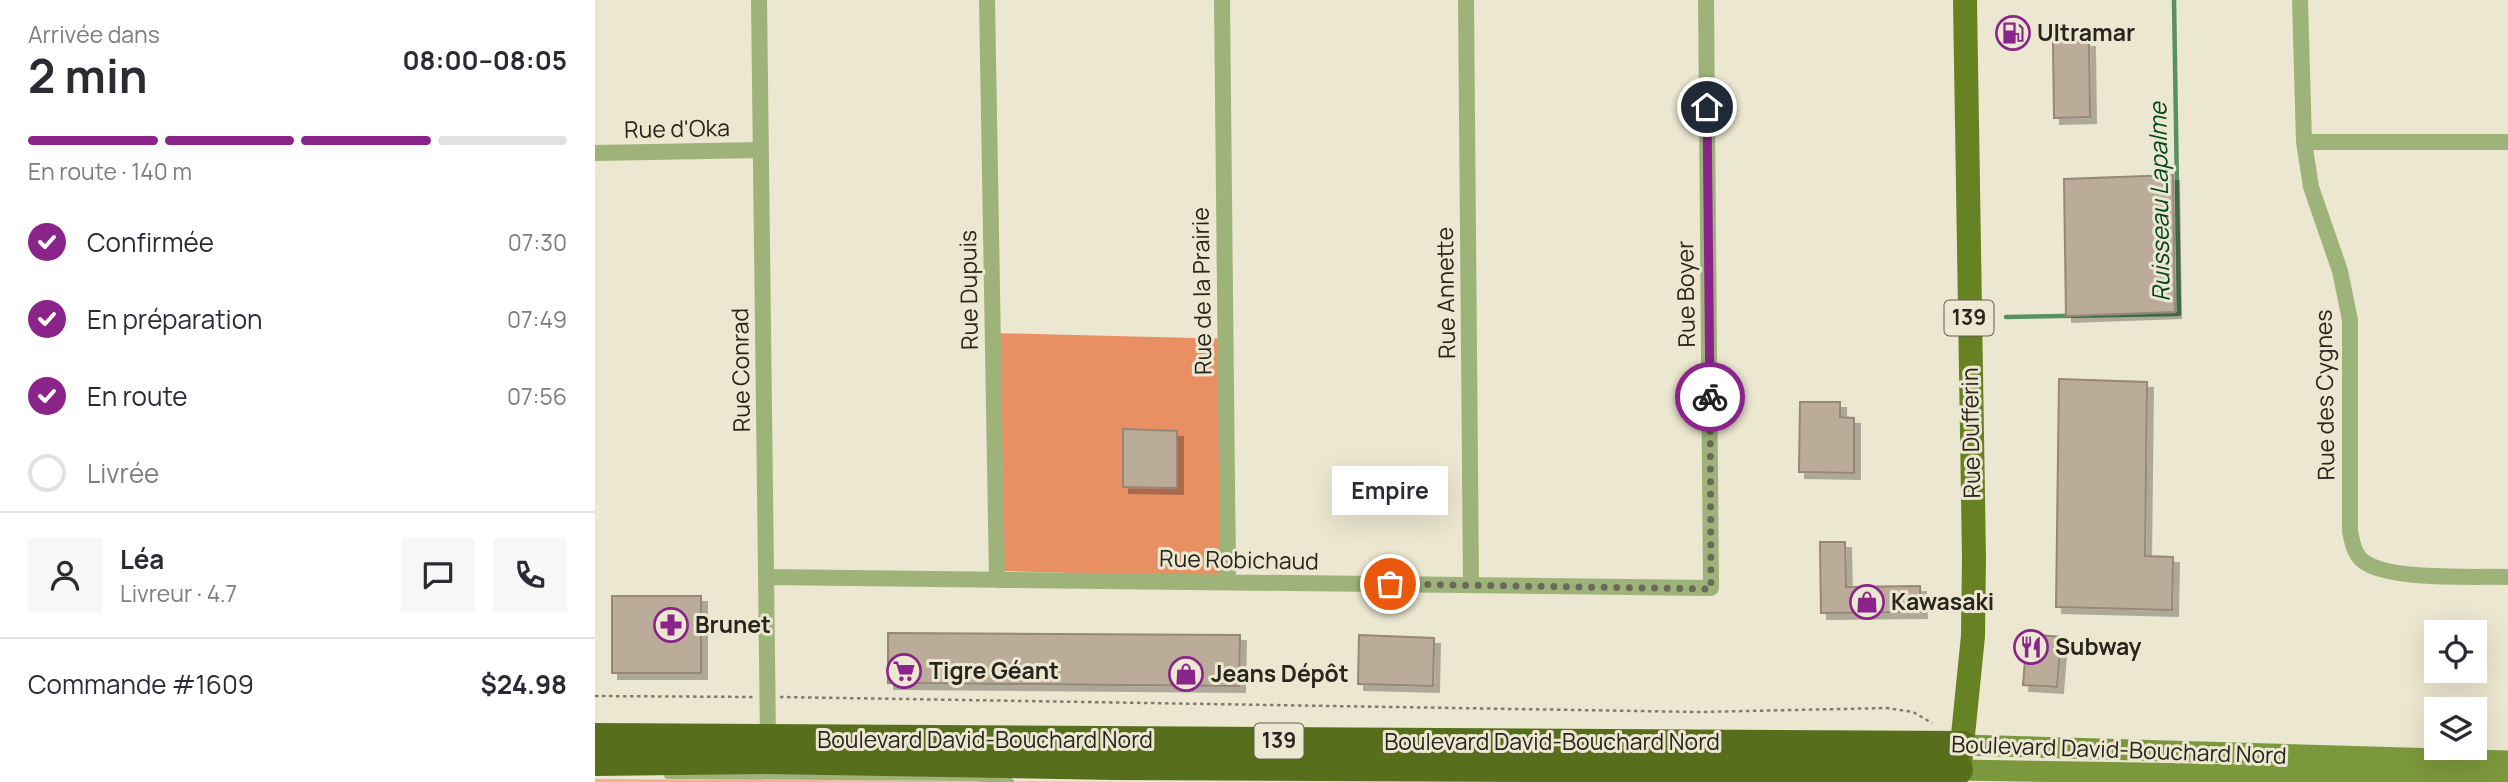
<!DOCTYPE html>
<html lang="fr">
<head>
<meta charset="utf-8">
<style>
  :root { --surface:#fff; --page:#f7f7f7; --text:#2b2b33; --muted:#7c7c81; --line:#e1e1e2; --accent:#8a238a }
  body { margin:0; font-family:Manrope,sans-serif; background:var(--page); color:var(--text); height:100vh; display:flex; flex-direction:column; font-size:26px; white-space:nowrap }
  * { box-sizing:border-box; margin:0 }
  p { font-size:23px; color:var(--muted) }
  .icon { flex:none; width:38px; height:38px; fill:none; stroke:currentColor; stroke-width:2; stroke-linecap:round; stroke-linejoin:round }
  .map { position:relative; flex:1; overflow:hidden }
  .sheet { display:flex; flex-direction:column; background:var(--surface); width:595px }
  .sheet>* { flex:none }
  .tools { position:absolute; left:1829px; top:620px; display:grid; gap:14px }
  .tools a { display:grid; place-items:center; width:63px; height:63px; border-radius:0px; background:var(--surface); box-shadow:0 7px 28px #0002; font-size:35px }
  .pin { position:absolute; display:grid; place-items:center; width:60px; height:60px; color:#fff; margin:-30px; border:4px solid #fff; border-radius:50%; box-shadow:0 2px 7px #0007 }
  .courier { position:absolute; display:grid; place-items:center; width:70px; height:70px; margin:-35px; border:5px solid #8a238a; border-radius:50%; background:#fff; color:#222; box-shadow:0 2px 9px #0007 }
  .bubble { position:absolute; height:49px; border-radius:0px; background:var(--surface); box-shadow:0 7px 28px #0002; font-size:23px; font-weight:700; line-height:49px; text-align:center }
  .summary em { font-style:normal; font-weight:700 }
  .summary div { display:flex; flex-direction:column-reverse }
  .summary { display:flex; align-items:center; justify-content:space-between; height:119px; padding:0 28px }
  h1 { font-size:46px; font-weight:700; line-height:52px }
  .bar { display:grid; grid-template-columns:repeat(4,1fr); gap:10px 7px; align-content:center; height:84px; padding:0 28px }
  .bar i { height:9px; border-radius:5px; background:var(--line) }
  .bar .on { background:var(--accent) }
  .bar p { grid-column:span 4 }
  .line { display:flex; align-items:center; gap:18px; padding:0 28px; border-top:2px solid var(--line) }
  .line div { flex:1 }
  .round { display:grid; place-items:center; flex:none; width:74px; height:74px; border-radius:0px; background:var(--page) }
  ol { padding:0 28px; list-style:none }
  li { display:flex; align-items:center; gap:21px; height:77px }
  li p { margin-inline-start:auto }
  li .icon { padding:7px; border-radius:50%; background:var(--accent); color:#fff; stroke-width:4 }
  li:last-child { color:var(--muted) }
  li i { width:38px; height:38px; border:4px solid var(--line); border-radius:50% }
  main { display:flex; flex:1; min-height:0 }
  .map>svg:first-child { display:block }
</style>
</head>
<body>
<main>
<section class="sheet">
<div class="summary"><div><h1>2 min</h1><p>Arrivée dans</p></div><em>08:00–08:05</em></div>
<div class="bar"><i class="on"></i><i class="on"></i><i class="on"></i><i></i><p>En route · 140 m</p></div>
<ol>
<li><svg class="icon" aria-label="check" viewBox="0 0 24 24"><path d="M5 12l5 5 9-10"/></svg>Confirmée<p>07:30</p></li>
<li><svg class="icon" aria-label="check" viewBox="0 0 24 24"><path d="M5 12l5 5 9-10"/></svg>En préparation<p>07:49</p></li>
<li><svg class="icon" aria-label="check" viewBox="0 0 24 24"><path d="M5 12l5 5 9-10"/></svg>En route<p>07:56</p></li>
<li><i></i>Livrée</li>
</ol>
<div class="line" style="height:126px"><a class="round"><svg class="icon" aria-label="person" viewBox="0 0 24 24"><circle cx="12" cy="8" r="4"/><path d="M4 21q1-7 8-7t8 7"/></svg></a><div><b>Léa</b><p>Livreur · 4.7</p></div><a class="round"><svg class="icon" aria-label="chat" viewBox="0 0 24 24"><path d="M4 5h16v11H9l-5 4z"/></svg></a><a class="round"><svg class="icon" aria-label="phone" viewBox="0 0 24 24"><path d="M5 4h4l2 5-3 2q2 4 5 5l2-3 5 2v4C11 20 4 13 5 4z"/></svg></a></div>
<div class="line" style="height:91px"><div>Commande #1609</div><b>$24.98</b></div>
</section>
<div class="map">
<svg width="1913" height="782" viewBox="0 0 1913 782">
  <defs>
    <filter id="shadow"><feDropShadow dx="6" dy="6" stdDeviation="0" flood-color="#0004"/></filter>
  </defs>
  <rect width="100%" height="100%" fill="#ece7d0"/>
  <path fill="#f6af8d" d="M0,779L534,782H0Z"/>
  <path fill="#e88f64" d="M398,333L637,339L641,577L400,571Z"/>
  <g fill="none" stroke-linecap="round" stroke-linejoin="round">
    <path stroke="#579061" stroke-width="4.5" d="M1411,317L1584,314L1579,0"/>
  </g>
  <path fill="#bbac9a" stroke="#968776" stroke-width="2" filter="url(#shadow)" d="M1494,41L1495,117L1459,118L1458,42Z
    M1578,175L1580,312L1471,316L1469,179Z
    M1464,379L1552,382L1550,556L1578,557L1577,610L1461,607Z
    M1205,402H1245V417L1259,418V473L1204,472Z
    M528,429L582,431V488L528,487Z
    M1225,542H1250L1251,587L1325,586L1326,612L1226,613Z
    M17,596H106V673H17Z
    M293,633L645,635L644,686L293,683Z
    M1432,634L1466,637L1462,687L1428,685Z
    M764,635L839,638L838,686L763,684Z"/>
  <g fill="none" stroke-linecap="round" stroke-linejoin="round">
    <path stroke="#817d6e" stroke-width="2.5" stroke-dasharray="3.5 3.5" stroke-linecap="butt" d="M0,696L158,697
      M185,697L1104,712L1292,708L1318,712L1337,723"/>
    <path stroke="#9eb379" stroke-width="8" d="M73,775L380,777L415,782"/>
    <path stroke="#9eb379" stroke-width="16" d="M164,0L173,738
      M392,0L402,580
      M627,0L633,582
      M871,0L876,585
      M1705,0L1709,142L1716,187L1745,271L1755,320V531C1757,541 1759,554 1768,561C1793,581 1879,576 1913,577
      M1709,142H1913
      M0,153L166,150
      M171,577L1116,588L1111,0"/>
    <path stroke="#7c983c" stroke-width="21" d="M1368,745L1913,761
      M1362,782L1364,770L1913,779"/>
    <path stroke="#678223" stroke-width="24" d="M1365,765L1378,636L1379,558L1370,0"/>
    <path stroke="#576e1d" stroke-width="28" d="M0,737L1368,745
      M0,762L173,760L520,766L1364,770"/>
  </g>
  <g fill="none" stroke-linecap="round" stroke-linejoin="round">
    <path stroke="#6c695b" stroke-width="7" stroke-dasharray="0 12.6" d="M795,584L1116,589L1115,397"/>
    <path stroke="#8a238a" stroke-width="9" d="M1112,107L1115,397"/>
  </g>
  <defs>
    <g id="fuel-ring" transform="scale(1.75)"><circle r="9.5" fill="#ece7d0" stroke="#8a238a" stroke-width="1.5"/><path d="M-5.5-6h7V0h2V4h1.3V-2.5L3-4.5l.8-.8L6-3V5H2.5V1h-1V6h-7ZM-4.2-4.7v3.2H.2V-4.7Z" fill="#8a238a"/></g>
    <g id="shop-ring" transform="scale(1.75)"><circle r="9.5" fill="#ece7d0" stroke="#8a238a" stroke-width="1.5"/><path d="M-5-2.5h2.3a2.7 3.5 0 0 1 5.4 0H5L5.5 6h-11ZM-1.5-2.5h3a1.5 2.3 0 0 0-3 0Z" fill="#8a238a"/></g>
    <g id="pharmacy-ring" transform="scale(1.75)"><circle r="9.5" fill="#ece7d0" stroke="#8a238a" stroke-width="1.5"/><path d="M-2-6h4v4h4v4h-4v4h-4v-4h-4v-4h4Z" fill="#8a238a"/></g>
    <g id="restaurant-ring" transform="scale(1.75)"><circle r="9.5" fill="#ece7d0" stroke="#8a238a" stroke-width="1.5"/><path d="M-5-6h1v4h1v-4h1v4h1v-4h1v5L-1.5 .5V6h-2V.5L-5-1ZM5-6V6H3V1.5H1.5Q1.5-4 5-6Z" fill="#8a238a"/></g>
    <g id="supermarket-ring" transform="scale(1.75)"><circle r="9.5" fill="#ece7d0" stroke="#8a238a" stroke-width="1.5"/><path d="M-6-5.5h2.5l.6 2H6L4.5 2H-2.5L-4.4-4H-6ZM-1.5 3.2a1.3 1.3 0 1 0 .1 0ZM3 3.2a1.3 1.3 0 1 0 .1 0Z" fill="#8a238a"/></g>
  </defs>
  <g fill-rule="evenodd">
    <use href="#fuel-ring" x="1418" y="33"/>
    <use href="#shop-ring" x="1272" y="602"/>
    <use href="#pharmacy-ring" x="76" y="625"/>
    <use href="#restaurant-ring" x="1436" y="647"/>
    <use href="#supermarket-ring" x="309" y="671"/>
    <use href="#shop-ring" x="591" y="674"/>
  </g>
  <g text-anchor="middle" stroke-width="6" stroke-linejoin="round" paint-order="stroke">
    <g fill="#ece7d0" stroke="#625f52" stroke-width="2">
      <rect x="1349.5" y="300.5" width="49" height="35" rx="5"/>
      <rect x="659.5" y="723.5" width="49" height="35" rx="5"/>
    </g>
    <g font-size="21" font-weight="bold" fill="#27251c">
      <text x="1374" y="325">139</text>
      <text x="684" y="748">139</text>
    </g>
    <g font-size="23" font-weight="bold" fill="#27251c" stroke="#ece7d0" text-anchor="start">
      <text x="1442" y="41">Ultramar</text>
      <text x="1296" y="610">Kawasaki</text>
      <text x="100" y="633">Brunet</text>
      <text x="1460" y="655">Subway</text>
      <text x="334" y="679">Tigre Géant</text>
      <text x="616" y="682">Jeans Dépôt</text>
    </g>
    <g font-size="23" fill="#27251c" stroke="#ece7d0">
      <text transform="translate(82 129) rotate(-1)" y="8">Rue d'Oka</text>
      <text transform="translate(374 290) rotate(-91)" y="8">Rue Dupuis</text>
      <text transform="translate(607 291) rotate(-91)" y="8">Rue de la Prairie</text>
      <text transform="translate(851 293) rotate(-91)" y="8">Rue Annette</text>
      <text transform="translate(1091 294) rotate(-91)" y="8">Rue Boyer</text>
      <text transform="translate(146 370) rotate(-91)" y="8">Rue Conrad</text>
      <text transform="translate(1730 395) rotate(-91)" y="8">Rue des Cygnes</text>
      <text transform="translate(1376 433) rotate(-91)" y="8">Rue Dufferin</text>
      <text transform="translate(644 560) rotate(1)" y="8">Rue Robichaud</text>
      <text x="390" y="748">Boulevard David-Bouchard Nord</text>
      <text x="957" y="750">Boulevard David-Bouchard Nord</text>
      <text transform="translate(1524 750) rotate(2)" y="8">Boulevard David-Bouchard Nord</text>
    </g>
    <g font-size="24" font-style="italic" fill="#03461e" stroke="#ece7d0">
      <text transform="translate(1565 202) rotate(-91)" y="8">Ruisseau Lapalme</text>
    </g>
  </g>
</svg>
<div class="tools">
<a><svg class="icon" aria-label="locate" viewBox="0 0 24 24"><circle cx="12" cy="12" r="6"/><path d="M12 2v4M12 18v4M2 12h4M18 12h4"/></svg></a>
<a><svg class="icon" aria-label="layers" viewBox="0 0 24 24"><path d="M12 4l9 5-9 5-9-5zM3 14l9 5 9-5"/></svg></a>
</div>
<div class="pin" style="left:795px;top:584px;background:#ea580c"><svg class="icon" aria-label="bag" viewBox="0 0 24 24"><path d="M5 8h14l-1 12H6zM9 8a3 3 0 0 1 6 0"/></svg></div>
<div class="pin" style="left:1112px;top:107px;background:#1f2937"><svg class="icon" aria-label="home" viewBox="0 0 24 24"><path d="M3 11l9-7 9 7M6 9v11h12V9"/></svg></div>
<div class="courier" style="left:1115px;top:397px"><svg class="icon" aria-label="bike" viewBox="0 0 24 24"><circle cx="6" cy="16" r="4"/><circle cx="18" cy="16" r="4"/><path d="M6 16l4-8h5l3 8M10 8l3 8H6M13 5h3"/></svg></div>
<div class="bubble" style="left:737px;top:466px;width:116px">Empire</div>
</div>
</main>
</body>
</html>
